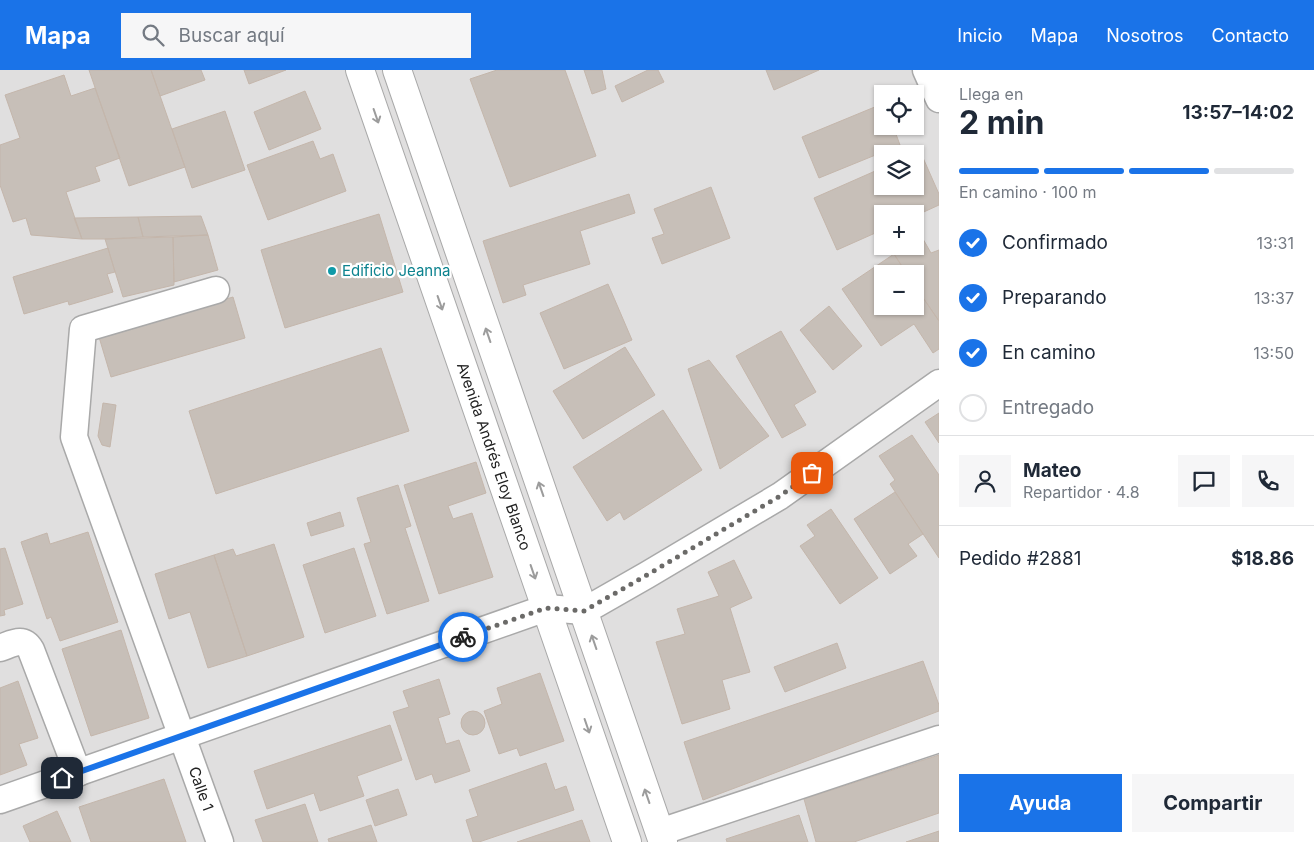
<!DOCTYPE html>
<html lang="es">
<head>
<meta charset="utf-8">
<style>
  :root { --surface:#fff; --page:#f6f6f7; --text:#1f2937; --muted:#747a83; --line:#e0e1e3; --accent:#1a73e8 }
  body { margin:0; font-family:Inter,sans-serif; background:var(--page); color:var(--text); height:100vh; display:flex; flex-direction:column; font-size:19px; white-space:nowrap }
  * { box-sizing:border-box; margin:0 }
  p { font-size:16px; color:var(--muted) }
  .icon { flex:none; width:28px; height:28px; fill:none; stroke:currentColor; stroke-width:2; stroke-linecap:round; stroke-linejoin:round }
  .map { position:relative; flex:1; overflow:hidden }
  .sheet { display:flex; flex-direction:column; background:var(--surface); width:375px }
  .sheet>* { flex:none }
  .buttons { position:absolute; left:874px; top:15px; display:grid; gap:10px }
  .buttons a { display:grid; place-items:center; width:50px; height:50px; border-radius:0px; background:var(--surface); box-shadow:0 1px 4px #0004; font-size:25px }
  .pin { position:absolute; display:grid; place-items:center; width:42px; height:42px; color:#fff; margin:-21px; border-radius:10px; box-shadow:0 2px 8px #0006 }
  .courier { position:absolute; display:grid; place-items:center; width:50px; height:50px; margin:-25px; border:4px solid #1a73e8; border-radius:50%; background:#fff; color:#222; box-shadow:0 1px 6px #0007 }
  .summary em { font-style:normal; font-weight:700 }
  .summary div { display:flex; flex-direction:column-reverse }
  .summary { display:flex; align-items:center; justify-content:space-between; height:85px; padding:0 20px }
  h1 { font-size:32px; font-weight:700; line-height:38px }
  .bar { display:grid; grid-template-columns:repeat(4,1fr); gap:8px 5px; align-content:center; height:60px; padding:0 20px }
  .bar i { height:6px; border-radius:4px; background:var(--line) }
  .bar .selected { background:var(--accent) }
  .bar p { grid-column:span 4 }
  .line { display:flex; align-items:center; gap:12px; padding:0 20px; border-top:1px solid var(--line) }
  .line div { flex:1 }
  .round { display:grid; place-items:center; flex:none; width:52px; height:52px; border-radius:0px; background:var(--page) }
  ol { padding:0 20px; list-style:none }
  li { display:flex; align-items:center; gap:15px; height:55px }
  li p { margin-inline-start:auto }
  li .icon { padding:5px; border-radius:50%; background:var(--accent); color:#fff; stroke-width:4 }
  li:last-child { color:var(--muted) }
  li i { width:28px; height:28px; border:2px solid var(--line); border-radius:50% }
  .cta { display:flex; gap:10px; margin-top:auto; padding:10px 20px }
  .cta a { flex:1; height:58px; border-radius:0px; background:var(--accent); color:#fff; font-size:20px; font-weight:700; line-height:58px; text-align:center }
  .cta a+a { background:var(--page); color:var(--text) }
  header { display:flex; align-items:center; gap:30px; box-sizing:border-box; height:70px; padding:0 25px; background:var(--accent); color:#fff }
  header strong { font-size:24px }
  nav { display:flex; gap:28px; margin-inline-start:auto; font-size:18px }
  .search { width:350px; height:45px; background:var(--page); display:flex; align-items:center; gap:12px; box-sizing:border-box; padding:0 18px; border-radius:0px; color:var(--muted); font-size:19px }
  main { display:flex; flex:1; min-height:0 }
  .map>svg:first-child { display:block }
</style>
</head>
<body>
<header>
<strong>Mapa</strong>
<div class="search"><svg class="icon" aria-label="search" viewBox="0 0 24 24"><circle cx="10" cy="10" r="6"/><path d="M15 15l6 6"/></svg>Buscar aquí</div>
<nav><a>Inicio</a><a>Mapa</a><a>Nosotros</a><a>Contacto</a></nav>
</header>
<main>
<div class="map">
<svg width="939" height="772" viewBox="0 0 939 772">
  <rect width="100%" height="100%" fill="#f2efe9"/>
  <path fill="#e0dfdf" fill-rule="evenodd" d="M0,0H939V772H0ZM882,24H915V56H882ZM882,84H915V116H882ZM882,144H915V176H882ZM882,204H915V236H882Z"/>
  <path fill="#c7bfb8" stroke="#c4b6ab" d="M89,0H151L185,97L129,116Z
    M151,0H201L205,10L160,26Z
    M244,0H286L249,14Z
    M497,0H565L596,86L510,117L470,9Z
    M584,0H602L606,19L592,24Z
    M648,0H658L664,12L622,32L615,16Z
    M766,0H819L774,20Z
    M64,5L71,26L95,18L120,88L95,97L100,111L66,122L82,169L31,165L26,148L13,152L0,115V75L20,68L5,25Z
    M305,21L321,59L269,80L254,42Z
    M882,34V56H893L900,75L819,108L802,67Z
    M225,41L245,100L192,118L172,59Z
    M313,71L320,89L333,84L346,121L268,150L247,95Z
    M920,81L939,124V135L915,146V144H882V160L837,180L814,128L882,98V116H915V84Z
    M711,117L730,168L662,194L652,168L664,164L654,139Z
    M629,124L635,143L580,161L590,194L523,215L526,225L503,233L483,171Z
    M379,144L403,222L285,258L261,180Z
    M201,146L208,165L143,167L138,147Z
    M138,147L143,167L105,169H82L74,148Z
    M208,165L218,200L174,212L173,167Z
    M173,167L174,215L123,227L105,169Z
    M923,169L931,183L939,180V251L915,216V204H907L894,184L909,176H915V173Z
    M108,178L115,202L107,204L113,222L69,235L68,231L24,244L13,207Z
    M894,184L907,204H882V236H915V216L939,251V279L933,283L914,254L881,276L842,219Z
    M608,214L632,270L564,299L540,243Z
    M233,227L245,268L111,307L99,267Z
    M829,236L862,276L833,300L800,260Z
    M781,261L816,322L794,335L806,355L782,368L736,286Z
    M625,277L655,325L583,369L553,321Z
    M381,278L409,361L216,424L189,341Z
    M709,290L769,366L720,399L688,299Z
    M103,333L116,335L110,377L102,375L98,366Z
    M663,340L702,400L624,450L620,442L607,451L573,397Z
    M939,343V373L925,352Z
    M912,365L939,405V488L890,414L895,410L879,386Z
    M476,392L486,423L448,436L453,449L472,443L493,507L439,524L404,415Z
    M398,415L411,456L405,458L429,531L387,544L364,474L371,472L357,428Z
    M895,422L923,464L908,474L917,486L890,504L854,449Z
    M831,439L878,508L840,534L800,476L815,466L807,455Z
    M340,442L344,456L311,466L307,453Z
    M88,462L118,552L60,571L51,547L47,549L21,472L47,463L50,474Z
    M274,474L304,567L247,586L214,485L233,479L236,486Z
    M5,478L23,534L4,540L5,545L0,546V479Z
    M354,478L376,546L325,563L303,495Z
    M214,485L247,586L208,598L190,542L169,549L155,504Z
    M734,490L752,528L730,538L750,602L722,610L730,639L682,654L656,572L685,564L677,539L719,526L708,502Z
    M121,560L149,648L91,666L62,579Z
    M837,573L846,598L785,622L774,597Z
    M923,591L939,635V641L703,730L684,672Z
    M540,603L564,671L520,686L517,678L499,684L484,641L502,634L497,618Z
    M439,609L450,644L438,648L446,674L459,670L470,701L435,713L432,704L416,710L393,642L409,637L403,621Z
    M18,611L38,668L19,674L27,695L0,705V618Z
    M461 653a12 12 0 1 1 24 0a12 12 0 1 1-24 0Z
    M390,655L402,690L357,706L364,726L320,741L314,723L267,739L254,701Z
    M939,685V743L854,772H816L804,729Z
    M546,693L555,720L566,716L574,740L479,772H473L466,750L478,746L469,720Z
    M164,709L186,772H91L79,737Z
    M398,719L407,745L375,756L366,730Z
    M305,734L318,772H263L255,750Z
    M57,741L71,772H30L23,756Z
    M799,745L808,772H727L726,769Z
    M582,750L590,772H517Z
    M371,755L377,772H329L328,769Z
    M939,761V772H906Z"/>
  <g fill="none" stroke-linecap="round" stroke-linejoin="round">
    <g stroke="#a9a9a9" stroke-width="29">
      <g id="minor">
        <path d="M926,0L939,29"/>
        <path id="s1" d="M216,220L83,259L74,367L220,772"/>
        <path d="M0,578C12,574 23,566 31,580L78,703"/>
        <path d="M0,730L546,538L584,541L647,505L780,426L939,313"/>
        <path d="M660,762L939,669"/>
      </g>
    </g>
    <g stroke="#a9a9a9" stroke-width="30">
      <g id="tertiary">
        <path id="s2" d="M360,0L627,772"/>
        <path d="M397,0L663,772"/>
      </g>
    </g>
    <use href="#minor" stroke="#fff" stroke-width="26"/>
    <use href="#tertiary" stroke="#fff" stroke-width="28"/>
  </g>
  <defs><path id="oneway-shaft" d="M-6 0H5M1.5-3L5.5 0L1.5 3" fill="none" stroke-width="1.6" stroke-linecap="round" stroke-linejoin="round" transform="scale(1.25)"/></defs>
  <g stroke="#9c9c9c">
    <use href="#oneway-shaft" transform="translate(376 46) rotate(71)"/>
    <use href="#oneway-shaft" transform="translate(440 233) rotate(71)"/>
    <use href="#oneway-shaft" transform="translate(488 265) rotate(-109)"/>
    <use href="#oneway-shaft" transform="translate(541 419) rotate(-109)"/>
    <use href="#oneway-shaft" transform="translate(533 502) rotate(71)"/>
    <use href="#oneway-shaft" transform="translate(594 572) rotate(-109)"/>
    <use href="#oneway-shaft" transform="translate(587 656) rotate(71)"/>
    <use href="#oneway-shaft" transform="translate(647 726) rotate(-109)"/>
  </g>
  <g fill="none" stroke-linecap="round" stroke-linejoin="round">
    <path stroke="#6b6a68" stroke-width="5" stroke-dasharray="0 9" d="M463,567L546,538L584,541L647,505L780,426L812,403"/>
    <path stroke="#1a73e8" stroke-width="6" d="M62,708L463,567"/>
  </g>
  <circle fill="#0f9aa8" stroke="#fff" stroke-width="2" cx="332" cy="201" r="5"/>
  <g text-anchor="middle" stroke-width="4.5" stroke-linejoin="round" paint-order="stroke">
    <g font-size="15" fill="#0d838f" stroke="#fff" text-anchor="start">
      <text x="342" y="206">Edificio Jeanna</text>
    </g>
    <g font-size="15" fill="#222" stroke="#fff">
      <text dy="5" stroke="none"><textPath href="#s2" startOffset="409">Avenida Andrés Eloy Blanco</textPath></text>
      <text dy="5" stroke="none"><textPath href="#s1" startOffset="621">Calle 1</textPath></text>
    </g>
  </g>
</svg>
<div class="buttons">
<a><svg class="icon" aria-label="locate" viewBox="0 0 24 24"><circle cx="12" cy="12" r="6"/><path d="M12 2v4M12 18v4M2 12h4M18 12h4"/></svg></a>
<a><svg class="icon" aria-label="layers" viewBox="0 0 24 24"><path d="M12 4l9 5-9 5-9-5zM3 14l9 5 9-5"/></svg></a>
<a>+</a>
<a>−</a>
</div>
<div class="pin" style="left:812px;top:403px;background:#ea580c"><svg class="icon" aria-label="bag" viewBox="0 0 24 24"><path d="M5 8h14l-1 12H6zM9 8a3 3 0 0 1 6 0"/></svg></div>
<div class="pin" style="left:62px;top:708px;background:#1f2937"><svg class="icon" aria-label="home" viewBox="0 0 24 24"><path d="M3 11l9-7 9 7M6 9v11h12V9"/></svg></div>
<div class="courier" style="left:463px;top:567px"><svg class="icon" aria-label="bike" viewBox="0 0 24 24"><circle cx="6" cy="16" r="4"/><circle cx="18" cy="16" r="4"/><path d="M6 16l4-8h5l3 8M10 8l3 8H6M13 5h3"/></svg></div>
</div>
<section class="sheet">
<div class="summary"><div><h1>2 min</h1><p>Llega en</p></div><em>13:57–14:02</em></div>
<div class="bar"><i class="selected"></i><i class="selected"></i><i class="selected"></i><i></i><p>En camino · 100 m</p></div>
<ol>
<li><svg class="icon" aria-label="check" viewBox="0 0 24 24"><path d="M5 12l5 5 9-10"/></svg>Confirmado<p>13:31</p></li>
<li><svg class="icon" aria-label="check" viewBox="0 0 24 24"><path d="M5 12l5 5 9-10"/></svg>Preparando<p>13:37</p></li>
<li><svg class="icon" aria-label="check" viewBox="0 0 24 24"><path d="M5 12l5 5 9-10"/></svg>En camino<p>13:50</p></li>
<li><i></i>Entregado</li>
</ol>
<div class="line" style="height:90px"><a class="round"><svg class="icon" aria-label="person" viewBox="0 0 24 24"><circle cx="12" cy="8" r="4"/><path d="M4 21q1-7 8-7t8 7"/></svg></a><div><b>Mateo</b><p>Repartidor · 4.8</p></div><a class="round"><svg class="icon" aria-label="chat" viewBox="0 0 24 24"><path d="M4 5h16v11H9l-5 4z"/></svg></a><a class="round"><svg class="icon" aria-label="phone" viewBox="0 0 24 24"><path d="M5 4h4l2 5-3 2q2 4 5 5l2-3 5 2v4C11 20 4 13 5 4z"/></svg></a></div>
<div class="line" style="height:65px"><div>Pedido #2881</div><b>$18.86</b></div>
<div class="cta"><a>Ayuda</a><a>Compartir</a></div>
</section>
</main>
</body>
</html>
